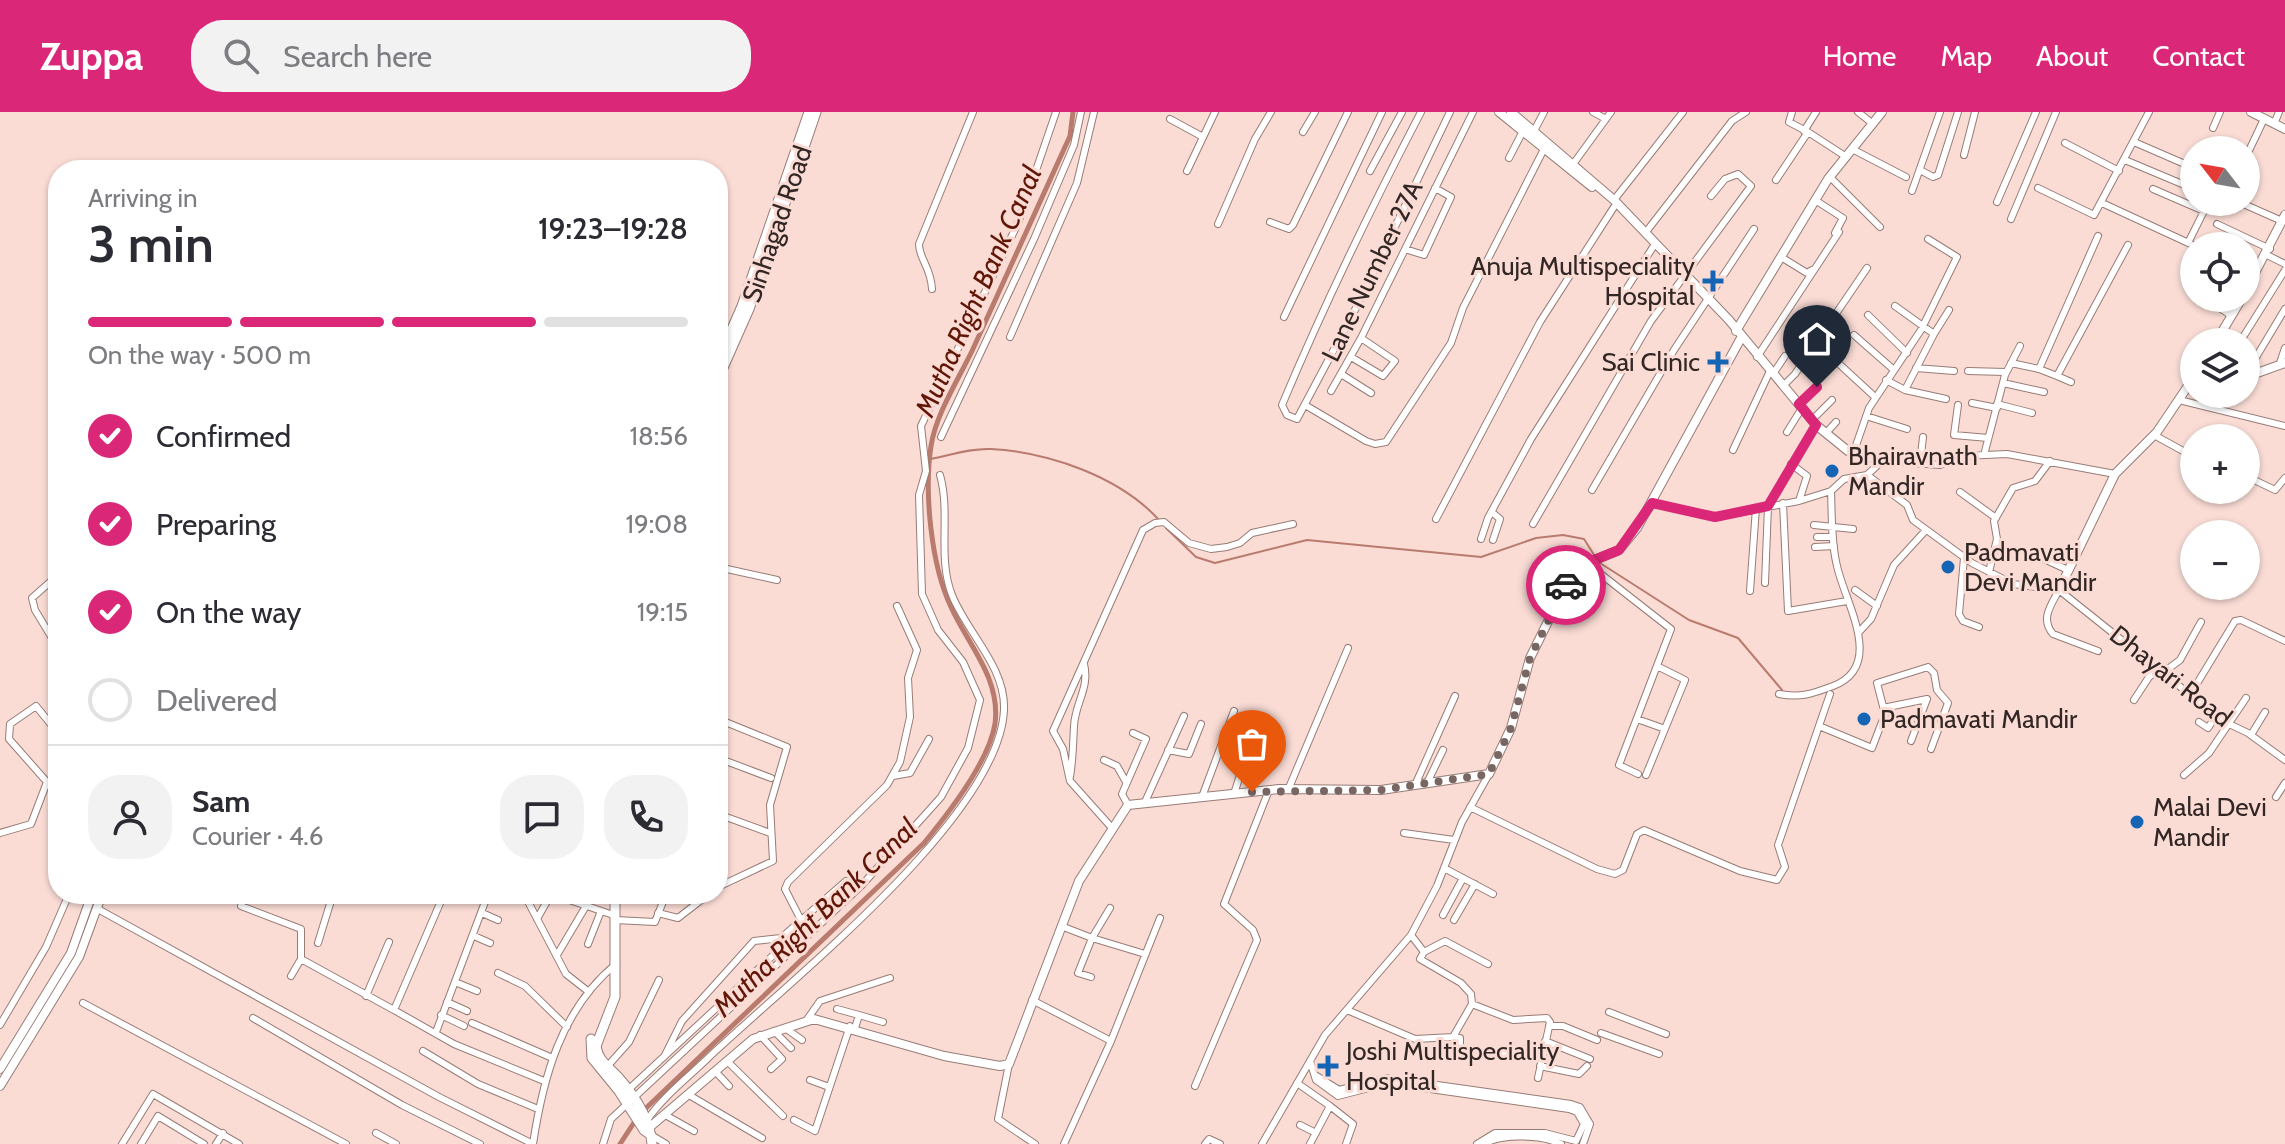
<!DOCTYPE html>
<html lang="en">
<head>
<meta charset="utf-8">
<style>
  :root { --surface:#fff; --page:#f2f2f3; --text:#2b2b33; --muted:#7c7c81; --line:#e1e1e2; --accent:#db2777 }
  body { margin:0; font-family:Cabin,sans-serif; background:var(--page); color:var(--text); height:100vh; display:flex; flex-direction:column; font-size:30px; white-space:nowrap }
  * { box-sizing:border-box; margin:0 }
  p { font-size:26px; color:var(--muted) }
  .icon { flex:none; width:44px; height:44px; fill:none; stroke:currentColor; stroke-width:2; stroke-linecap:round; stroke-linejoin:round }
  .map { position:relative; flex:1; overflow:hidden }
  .side { position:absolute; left:48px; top:48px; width:680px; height:744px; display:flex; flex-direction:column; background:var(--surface); border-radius:32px; box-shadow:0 2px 6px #0004 }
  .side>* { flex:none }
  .needle { width:52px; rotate:301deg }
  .tools { position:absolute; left:2180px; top:24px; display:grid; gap:16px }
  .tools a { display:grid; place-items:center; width:80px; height:80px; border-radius:50%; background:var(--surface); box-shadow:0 2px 6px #0004; font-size:40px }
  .pin { position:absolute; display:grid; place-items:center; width:68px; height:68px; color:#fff; margin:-82px -34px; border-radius:50% 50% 50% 0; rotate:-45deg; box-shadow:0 0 8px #0007 }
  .pin .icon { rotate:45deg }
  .courier { position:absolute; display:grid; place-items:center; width:80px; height:80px; margin:-40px; border:6px solid #db2777; border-radius:50%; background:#fff; color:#222; box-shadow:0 2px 10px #0007 }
  .summary em { font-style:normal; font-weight:600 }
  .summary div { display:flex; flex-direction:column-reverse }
  .summary { display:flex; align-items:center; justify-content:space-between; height:136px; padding:0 40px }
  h1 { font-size:52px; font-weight:600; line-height:60px }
  .bar { display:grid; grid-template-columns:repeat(4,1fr); gap:12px 8px; align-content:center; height:96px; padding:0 40px }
  .bar i { height:10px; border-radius:6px; background:var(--line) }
  .bar .active { background:var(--accent) }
  .bar p { grid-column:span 4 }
  .line { display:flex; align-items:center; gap:20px; padding:0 40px; border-top:2px solid var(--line) }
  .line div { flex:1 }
  .round { display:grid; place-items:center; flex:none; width:84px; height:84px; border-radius:32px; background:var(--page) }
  ol { padding:0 40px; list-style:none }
  li { display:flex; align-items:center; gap:24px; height:88px }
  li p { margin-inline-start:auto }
  li .icon { padding:8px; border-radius:50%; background:var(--accent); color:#fff; stroke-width:4 }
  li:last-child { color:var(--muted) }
  li i { width:44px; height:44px; border:4px solid var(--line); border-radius:50% }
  header { display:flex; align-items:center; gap:48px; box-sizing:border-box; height:112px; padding:0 40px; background:var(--accent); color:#fff }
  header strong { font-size:38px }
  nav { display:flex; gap:44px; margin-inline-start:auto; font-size:28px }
  .search { width:560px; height:72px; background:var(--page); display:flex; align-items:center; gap:20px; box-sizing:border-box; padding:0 28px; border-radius:32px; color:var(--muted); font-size:30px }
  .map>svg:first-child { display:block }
</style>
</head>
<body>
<header>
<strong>Zuppa</strong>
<div class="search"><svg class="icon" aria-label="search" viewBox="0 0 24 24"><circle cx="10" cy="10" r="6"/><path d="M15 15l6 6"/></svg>Search here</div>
<nav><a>Home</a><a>Map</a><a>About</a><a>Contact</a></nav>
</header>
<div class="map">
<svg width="2285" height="1032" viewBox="0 0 2285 1032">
  <rect width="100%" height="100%" fill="#fadcd5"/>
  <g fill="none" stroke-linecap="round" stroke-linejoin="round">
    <path stroke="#b97b6e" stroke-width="2" d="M931,347C951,343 971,336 991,337C1049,340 1120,365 1159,408
      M1166,416L1196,445L1215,451L1307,428L1481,445L1536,426L1563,423L1584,427L1596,446
      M1600,451L1689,508L1738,526L1782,578"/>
    <path stroke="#b97b6e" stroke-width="5" d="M643,999L924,731C948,702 989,649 995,612C1001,566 968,533 951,495C931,453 924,380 931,334C936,302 958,268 972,239C1004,168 1037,96 1070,24L1073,0
      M620,1032L637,1006"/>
    <g stroke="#977c76" stroke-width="8">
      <path id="street" d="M1421,0C1371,96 1324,193 1282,293L1287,303L1297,307L1356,196L1450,0
        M1593,0L1606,7
        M1792,0L1789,10L1808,20
        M1858,0L1873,12
        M1170,7L1203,25
        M2274,12L2279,0
        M2213,16L2220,0
        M1534,19L1544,0
        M1804,19L1816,0
        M1303,20L1315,0
        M2134,30L2194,56
        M2065,31L2119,59
        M1852,37L1906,65
        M1964,43L1975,0
        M2246,45L2264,7
        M1509,46L1523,19
        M2125,48L2194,77
        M1571,55L1611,0
        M1920,58L1933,65L1938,63L1958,0
        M1187,59L1215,0
        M1370,59L1402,0
        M1830,65L1880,115
        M1776,68L1808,20L1845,44
        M2038,76L2094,103L2149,0
        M2153,77L2204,99L2188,131
        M1912,79L1940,0
        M1614,88L1683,0
        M1815,88L1843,106L1835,121
        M1997,90L2036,0
        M2239,90L2282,109
        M2102,91L2195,134
        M2011,107L2056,0
        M1270,110L1289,117L1293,113L1348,0
        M1218,112L1255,27L1271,0
        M2217,112L2270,137
        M1646,120L1732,9L1746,0
        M2098,124L2039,257L2057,264L2128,133
        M1405,137L1424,143L1451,85L1435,76
        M2267,143L2285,152
        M1781,145L1807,161L1812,158
        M932,177C931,155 919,147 919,132L973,0
        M2204,186L2232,204
        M1895,194L1934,222L1905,278L1946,287
        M1868,203L1907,241
        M1284,205L1382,0
        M1934,222L1949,198
        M1854,223L1894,258
        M1010,225L1077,71L1094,0
        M2240,230L2285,158
        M1351,245L1383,264L1395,249L1361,226
        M1757,245L1839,120
        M1837,250L1875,285
        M2011,251L2039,257
        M2280,251L2285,236
        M1916,256L1954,259
        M1968,259L2006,260
        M1341,262L1371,281
        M1773,262L1785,244
        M2246,262L2285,197
        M2057,264L2071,270
        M1886,268L1905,278
        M2003,271L2044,280
        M1784,273L1795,262L1867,156
        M1331,279L1361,226L1473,0
        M2179,288L2285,314
        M1972,291L1997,296
        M1799,292L1817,275
        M1997,292L2032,301
        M1305,293L1366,329L1375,332L1386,330L1451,231L1463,196L1545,35
        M1958,293L1954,323L1988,326
        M1866,304L1907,317
        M1812,308L1832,288
        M1787,320L1802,296
        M1826,321L1836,310
        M2154,323L2194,345
        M941,325L1034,127L1074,33L1081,0
        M1733,338L1770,259
        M1848,339L1876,348L1940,353L1963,344L2007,342L2115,362
        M1853,342L1869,296L1921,218L1957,145L1928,127
        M1984,343L2005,263L2020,234
        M1791,352L1807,364L1799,389
        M1920,352L1923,325
        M1867,363L1883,348
        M2246,364L2275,378L2285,366
        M1592,378L1674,238L1754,117
        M1960,380L1996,406
        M1652,391L1715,405L1799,389L1831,379L1844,367L1867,363L1907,393L1913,408L1972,451L2013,472L2059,478L2223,609L2248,621L2285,648
        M1783,391L1788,499L1847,489
        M1436,407L1540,210L1614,95
        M1533,412L1651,209L1751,74L1738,62L1725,67L1711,84
        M1814,413L1853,417
        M1817,425H1833
        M1481,427L1488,406L1531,327L1653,135
        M1493,428L1500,407L1494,402
        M1815,435L1834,434
        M1964,446L1959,502L1963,509L1979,515
        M2044,447L2068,458
        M1582,453L1602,463L1671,517L1619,653L1638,662
        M718,455L777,468
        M1989,460L1997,427L1994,409L2013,376L2035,369L2050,349
        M58,463L32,486L35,498L58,536
        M1765,471L1768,394L1816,313
        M1855,478L1877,494
        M2059,478C2051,493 2040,507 2053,522L2098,539
        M1750,479L1756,396
        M1858,521L1871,507L1894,453L1926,418
        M2164,560L2180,548L2201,510
        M1779,582C1800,586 1812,582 1833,574C1886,554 1845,491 1837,454C1831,430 1832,403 1831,379
        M2190,583L2235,509L2241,508L2285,529
        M2134,588L2149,565L2161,557
        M1883,596L1927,587L1911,629
        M718,607L787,635L770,693L773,749L718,775
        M1637,607L1665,617
        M2199,610L2208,616L2216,604
        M1819,614L1872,636L1885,602L1877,571L1928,555L1934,561L1937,578L1948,591L1931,637
        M2251,623L2265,600
        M1168,638L1189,642L1201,612
        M718,646L771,666
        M1104,648L1117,654L1126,670
        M1646,663L1685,568L1657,554
        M2184,663L2209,641L2246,586
        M893,664L910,661L929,627
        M1070,665C1073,647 1073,632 1074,614C1075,591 1090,576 1084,552
        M1428,669L1443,638
        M1416,671L1455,584
        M1288,678L1348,536
        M1234,682L1248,638
        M1202,685L1234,599
        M2276,685L2285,671
        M1145,690L1184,604
        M1128,693L1122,682L1146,627L1133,621
        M1470,695L1597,757L1615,762L1623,758L1637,722L1644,718L1740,759L1777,768L1785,755L1778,733L1830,582
        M718,702L770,721
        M1112,716L1070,669L1063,637L1053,619L1143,418L1155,411L1164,410L1189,431L1211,437L1227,435L1240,431L1252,421L1293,412
        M0,721L31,712L47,670L9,627L10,612L36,594L58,621
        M1404,721L1454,728
        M1444,756L1493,782
        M245,782L241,794L301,817V847
        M444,782L394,898L454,932L544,969
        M524,782L566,862L589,880
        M552,782L616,804
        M96,796L439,985L533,1032
        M1110,796L1092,826L1145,842
        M482,801L498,808
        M658,801L678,806L709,782
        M1443,803L1463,766
        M537,807L551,782
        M615,808L655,810L666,782
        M1454,808L1475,772
        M1061,814L1092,826L1078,861L1091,865
        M474,824L490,831
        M318,831L333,782
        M588,832L601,799
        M1424,840L1445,829L1488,852
        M557,843L586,794
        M498,861L525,874L567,915
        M291,864L301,847L394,898
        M455,870L477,879
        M366,884L389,830
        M1032,888L1111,929L1064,1032
        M447,890L467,899
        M83,891L346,1032
        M1472,892L1513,908L1547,906L1550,910L1538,966
        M837,897L859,903
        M1347,898L1415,927L1453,925L1472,892L1471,882L1461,871L1420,847L1424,840L1411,823
        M1609,900L1666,922
        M441,903L464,914
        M253,906L402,993L480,1032
        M806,909L820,889L890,866
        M472,911L550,945
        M0,913L46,835L69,782
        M1549,914H1563L1597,928
        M785,916L802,928
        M855,916L859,903L883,910
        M774,919L791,936
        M436,920L488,782
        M1601,921L1659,942
        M760,923L782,947L771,957
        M1453,925L1460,926V939
        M1111,929L1160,806
        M1545,929L1590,947
        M423,939L478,972L538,997
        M1495,942L1544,934
        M664,945L682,909L754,829L781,826L846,769
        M727,949L783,1004
        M1310,949L1316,968L1338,984L1388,971L1569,997L1577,1000L1584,1012L1576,1029L1545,1021H1495L1477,1032
        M1009,952L998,1007L1035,1032
        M1540,954L1579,962L1587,954
        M605,957L629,930L659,868
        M715,959L729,974
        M1315,963L1339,978L1388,966L1571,992L1580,995L1590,1012L1583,1032
        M810,968L829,975
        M1297,971L1330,994L1310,1032
        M1195,974L1257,828L1253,818L1224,792L1269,678
        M628,978L795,823L802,810L785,777L788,770L887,673L900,650L910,605L908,566L917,538L897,494
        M689,983L762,1026
        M1330,994L1353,1012L1346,1032
        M667,1004L694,1019
        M647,1008C663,985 686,967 706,948C784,873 999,706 1004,598C1006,555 967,521 952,483C937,445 951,402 940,363
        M794,1008L815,1019L850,914
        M1300,1013L1316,1021
        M376,1021L396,1032
        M651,1023L666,1032
        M122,1032L153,982L239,1032
        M141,1032L158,1004L204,1032
        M216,1032L223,1021
        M533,1032C543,966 561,897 616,852
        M603,1032L611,1007L862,773L941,685L968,636L980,588L963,550L938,518L922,482L919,383L926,359L921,314L1018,111L1056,0
        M1205,1032L1209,1027L1220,1032
        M1262,1032L1325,923L1411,823L1437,774L1462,710L1489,662
        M1484,1032C1502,1021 1542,1023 1561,1032"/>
    </g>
    <g stroke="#977c76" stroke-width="10">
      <path id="secondary" d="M1499,0L1592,75
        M1511,0L1614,88L1729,208L1816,313L1848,339
        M2251,0L2285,17
        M2246,178L2285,103
        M1736,219L1828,67L1882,0
        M2216,230L2242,186
        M2246,265L2285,251
        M2059,478L2115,362L2157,320L2194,265
        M0,957L71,841L92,782
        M0,974L79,845L102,782
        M651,1014L753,927L814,907L944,944L1000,954L1009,952L1079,769L1128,693L1279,677L1381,678L1489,662L1511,616L1530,546L1567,471L1582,453L1619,438L1637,416L1741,226"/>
    </g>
    <g stroke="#977c76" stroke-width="11">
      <path id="primary" d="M718,249L742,194L809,0
        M718,267L749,197L816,0
        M615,782V885L596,934C598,949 608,954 618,965C635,984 650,1007 652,1032
        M591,927L592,946L619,979L644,1018L651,1023"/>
    </g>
    <use href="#street" stroke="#fff" stroke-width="6"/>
    <use href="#secondary" stroke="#fff" stroke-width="8"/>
    <use href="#primary" stroke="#fff" stroke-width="9"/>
  </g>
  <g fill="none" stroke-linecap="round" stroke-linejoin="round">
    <path stroke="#786663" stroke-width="8" stroke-dasharray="0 14.4" d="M1252,680L1381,678L1489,662L1511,616L1530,546L1566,473"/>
    <path stroke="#db2777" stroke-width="10" d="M1566,473L1582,453L1619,438L1652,391L1715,405L1768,394L1816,313L1799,292L1817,275"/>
  </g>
  <g fill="#1665b4" stroke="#fadcd5" stroke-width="3">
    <path d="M1709 157h8v8h8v8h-8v8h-8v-8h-8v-8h8z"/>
    <path d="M1714 238h8v8h8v8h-8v8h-8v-8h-8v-8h8z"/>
    <circle cx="1832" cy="359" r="8"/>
    <circle cx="1948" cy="455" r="8"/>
    <circle cx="1864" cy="607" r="8"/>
    <circle cx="2137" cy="710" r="8"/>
    <path d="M1324 942h8v8h8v8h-8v8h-8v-8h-8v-8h8z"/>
  </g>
  <g text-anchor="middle" stroke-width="6" stroke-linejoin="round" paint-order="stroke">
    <g font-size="26" fill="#322725" stroke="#fadcd5">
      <text transform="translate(777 112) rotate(-71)" y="9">Sinhagad Road</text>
      <text transform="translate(1372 159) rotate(-64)" y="9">Lane Number 27A</text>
      <text transform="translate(2171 564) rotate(38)" y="9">Dhayari Road</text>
    </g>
    <g font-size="26" fill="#322725" stroke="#fadcd5" text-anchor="start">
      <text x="1695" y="163" text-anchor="end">Anuja Multispeciality<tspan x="1695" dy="30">Hospital</tspan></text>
      <text x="1700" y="259" text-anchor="end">Sai Clinic</text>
      <text x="1848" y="353">Bhairavnath<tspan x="1848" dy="30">Mandir</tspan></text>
      <text x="1964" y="449">Padmavati<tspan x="1964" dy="30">Devi Mandir</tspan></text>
      <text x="1880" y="616">Padmavati Mandir</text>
      <text x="2153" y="704">Malai Devi<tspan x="2153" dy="30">Mandir</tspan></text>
      <text x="1346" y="948">Joshi Multispeciality<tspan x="1346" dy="30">Hospital</tspan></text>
    </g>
    <g font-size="28" font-style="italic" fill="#621608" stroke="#fadcd5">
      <text transform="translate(978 179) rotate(-66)" y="10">Mutha Right Bank Canal</text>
      <text transform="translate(815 805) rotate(-44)" y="10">Mutha Right Bank Canal</text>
    </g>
  </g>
</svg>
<div class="tools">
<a><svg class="needle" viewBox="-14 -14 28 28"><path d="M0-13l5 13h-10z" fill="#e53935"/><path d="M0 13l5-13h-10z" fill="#7c7c81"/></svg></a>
<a><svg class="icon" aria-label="locate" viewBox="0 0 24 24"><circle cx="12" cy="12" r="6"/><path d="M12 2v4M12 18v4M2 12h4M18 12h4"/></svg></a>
<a><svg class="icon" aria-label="layers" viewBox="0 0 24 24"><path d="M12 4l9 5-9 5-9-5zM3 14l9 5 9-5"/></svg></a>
<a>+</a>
<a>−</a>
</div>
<div class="pin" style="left:1252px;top:680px;background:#ea580c"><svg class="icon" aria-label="bag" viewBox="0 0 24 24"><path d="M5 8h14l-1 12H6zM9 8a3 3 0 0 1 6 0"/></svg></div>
<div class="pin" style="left:1817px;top:275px;background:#1f2937"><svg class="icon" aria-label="home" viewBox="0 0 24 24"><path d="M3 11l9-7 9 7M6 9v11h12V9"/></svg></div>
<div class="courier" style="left:1566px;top:473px"><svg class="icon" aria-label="car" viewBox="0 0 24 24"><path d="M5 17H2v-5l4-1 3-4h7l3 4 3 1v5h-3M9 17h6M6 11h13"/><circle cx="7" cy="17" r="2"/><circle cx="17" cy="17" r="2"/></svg></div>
<section class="side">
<div class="summary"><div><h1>3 min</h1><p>Arriving in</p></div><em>19:23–19:28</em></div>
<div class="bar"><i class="active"></i><i class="active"></i><i class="active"></i><i></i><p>On the way · 500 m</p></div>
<ol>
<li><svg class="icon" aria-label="check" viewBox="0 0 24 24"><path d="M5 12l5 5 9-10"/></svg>Confirmed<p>18:56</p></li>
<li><svg class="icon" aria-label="check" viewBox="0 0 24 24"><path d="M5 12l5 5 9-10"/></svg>Preparing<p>19:08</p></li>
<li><svg class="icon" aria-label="check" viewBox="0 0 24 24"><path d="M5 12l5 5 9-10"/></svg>On the way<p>19:15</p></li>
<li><i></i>Delivered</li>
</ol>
<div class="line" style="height:144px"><a class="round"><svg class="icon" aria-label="person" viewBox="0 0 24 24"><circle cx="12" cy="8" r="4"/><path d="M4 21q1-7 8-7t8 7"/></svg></a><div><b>Sam</b><p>Courier · 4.6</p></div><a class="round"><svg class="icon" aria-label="chat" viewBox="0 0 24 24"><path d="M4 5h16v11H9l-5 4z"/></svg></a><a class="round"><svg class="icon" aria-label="phone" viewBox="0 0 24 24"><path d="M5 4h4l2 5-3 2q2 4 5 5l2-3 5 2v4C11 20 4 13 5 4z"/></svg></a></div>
</section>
</div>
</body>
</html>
